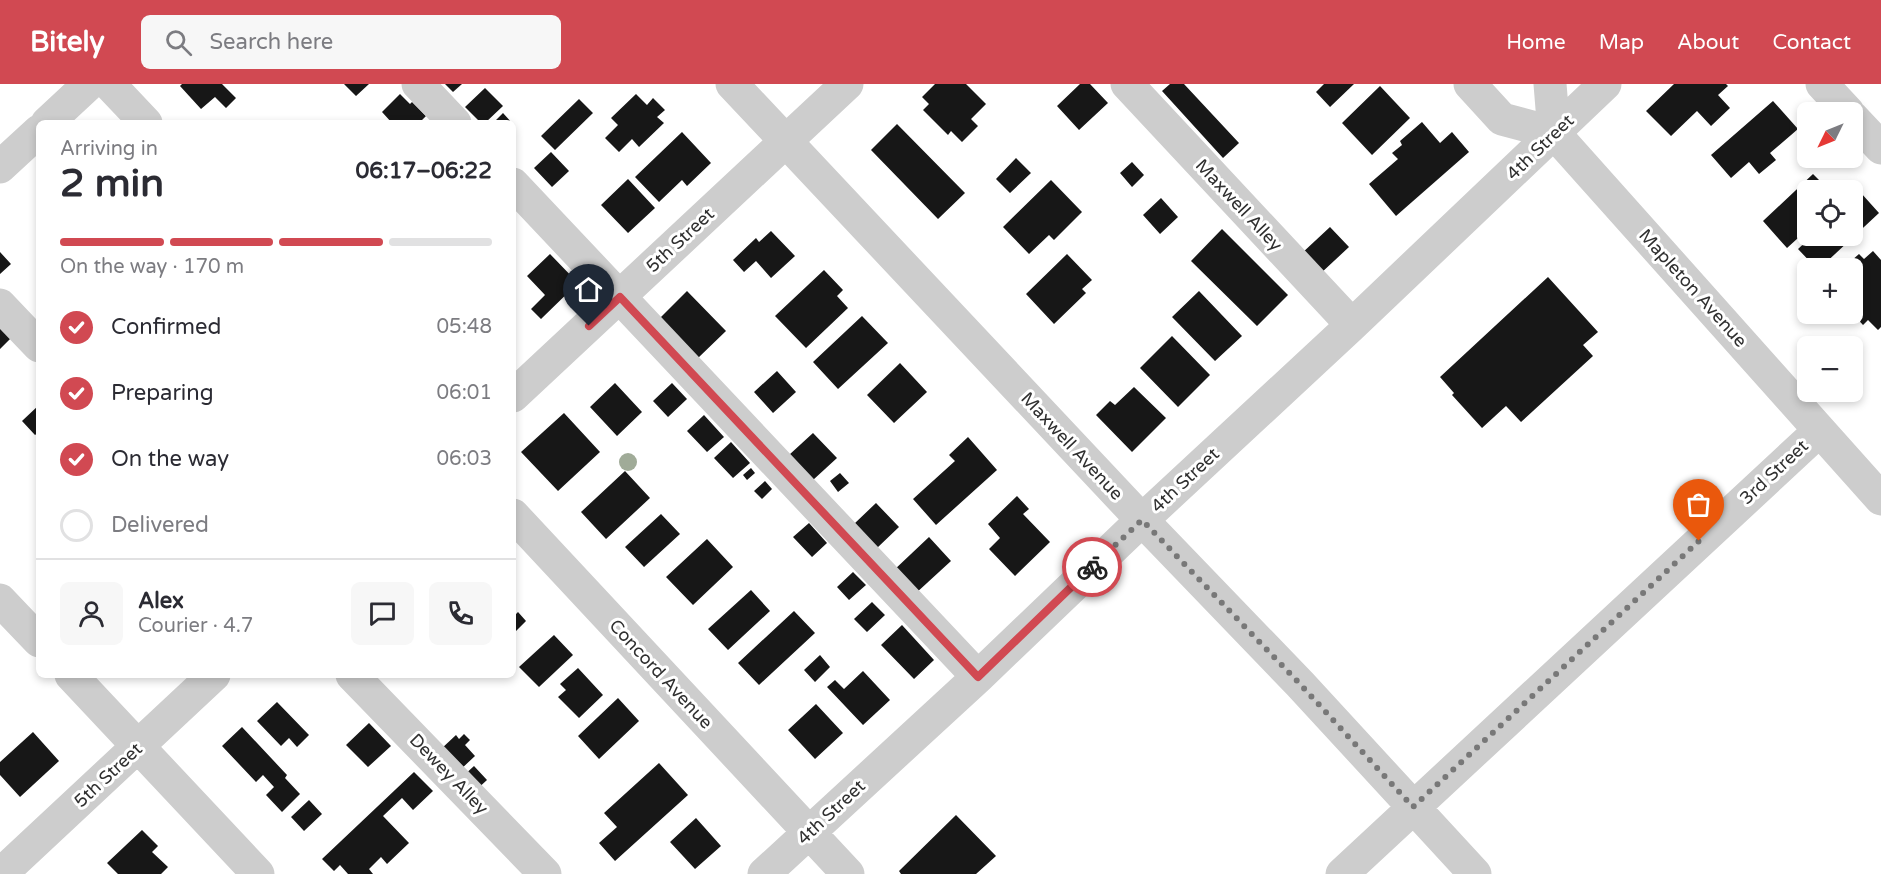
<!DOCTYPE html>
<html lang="en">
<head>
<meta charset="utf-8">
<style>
  :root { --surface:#fff; --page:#f7f7f7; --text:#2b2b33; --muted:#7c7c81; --line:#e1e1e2; --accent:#d14952 }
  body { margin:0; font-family:"Varela Round",sans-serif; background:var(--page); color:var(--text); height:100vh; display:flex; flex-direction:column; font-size:22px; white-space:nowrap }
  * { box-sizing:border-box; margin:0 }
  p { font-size:20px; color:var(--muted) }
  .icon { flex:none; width:33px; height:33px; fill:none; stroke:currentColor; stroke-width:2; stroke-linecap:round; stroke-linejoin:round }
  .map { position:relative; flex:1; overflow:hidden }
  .drawer { position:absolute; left:36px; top:36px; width:480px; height:558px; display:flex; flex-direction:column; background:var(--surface); border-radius:9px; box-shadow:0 3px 9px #0003 }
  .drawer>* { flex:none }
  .needle { width:39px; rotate:227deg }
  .tools { position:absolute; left:1797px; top:18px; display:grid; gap:12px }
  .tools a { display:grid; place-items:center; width:66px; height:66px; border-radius:9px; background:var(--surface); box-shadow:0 3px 9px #0003; font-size:30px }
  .pin { position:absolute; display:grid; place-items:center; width:51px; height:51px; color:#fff; margin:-62px -26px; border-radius:50% 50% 50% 0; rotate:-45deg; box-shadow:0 0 6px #0007 }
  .pin .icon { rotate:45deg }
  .courier { position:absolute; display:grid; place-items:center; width:60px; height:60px; margin:-30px; border:4px solid #d14952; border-radius:50%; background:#fff; color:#222; box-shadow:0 2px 8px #0007 }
  .head em { font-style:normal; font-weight:700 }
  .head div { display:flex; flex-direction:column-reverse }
  .head { display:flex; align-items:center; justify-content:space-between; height:102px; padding:0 24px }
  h1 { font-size:39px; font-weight:700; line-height:45px }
  .bar { display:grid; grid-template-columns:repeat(4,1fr); gap:9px 6px; align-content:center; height:72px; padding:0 24px }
  .bar i { height:8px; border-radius:4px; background:var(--line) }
  .bar .active { background:var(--accent) }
  .bar p { grid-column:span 4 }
  .line { display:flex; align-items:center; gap:15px; padding:0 24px; border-top:2px solid var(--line) }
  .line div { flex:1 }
  .round { display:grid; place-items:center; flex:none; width:63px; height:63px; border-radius:9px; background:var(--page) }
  ol { padding:0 24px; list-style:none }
  li { display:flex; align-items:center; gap:18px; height:66px }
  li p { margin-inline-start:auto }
  li .icon { padding:6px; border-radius:50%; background:var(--accent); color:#fff; stroke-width:4 }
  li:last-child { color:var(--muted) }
  li i { width:33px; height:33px; border:3px solid var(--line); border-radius:50% }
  header { display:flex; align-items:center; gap:36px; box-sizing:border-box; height:84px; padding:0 30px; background:var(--accent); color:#fff }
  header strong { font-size:28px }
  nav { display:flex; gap:33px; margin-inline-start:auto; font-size:21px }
  .search { width:420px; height:54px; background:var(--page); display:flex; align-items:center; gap:15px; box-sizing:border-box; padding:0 21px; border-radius:9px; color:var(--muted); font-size:22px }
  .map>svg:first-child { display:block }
</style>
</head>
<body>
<header>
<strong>Bitely</strong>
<div class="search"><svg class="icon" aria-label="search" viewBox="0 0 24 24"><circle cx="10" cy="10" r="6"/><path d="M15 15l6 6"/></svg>Search here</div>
<nav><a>Home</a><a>Map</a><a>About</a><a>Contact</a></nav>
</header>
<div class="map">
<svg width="1881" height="790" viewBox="0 0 1881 790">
  <rect width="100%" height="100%" fill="#fff"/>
  <path fill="#171717" d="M182,0H222L236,14L226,24L215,13L201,25L180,2Z
    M344,0H369L356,12Z
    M445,0H462L453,8Z
    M935,0H966L986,20L971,35L978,42L962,58L951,47L948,51L923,26L929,20L922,13Z
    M1080,0H1090L1108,19L1079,46L1057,22Z
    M1170,0H1184L1239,59L1223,74L1162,7Z
    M1324,0H1354L1330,23L1316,8Z
    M1674,0H1726L1728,2L1718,11L1730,24L1711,42L1697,27L1671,52L1646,27Z
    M1380,2L1410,34L1372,71L1342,39Z
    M485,4L503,22L485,39H481L465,23Z
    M400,10L410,20L412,18L426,32L419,39H392L382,28Z
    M636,10L647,21L653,14L665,26L657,33L664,39L639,63L632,55L619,68L605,54L618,41L611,34Z
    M579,15L593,29L555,66L541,52Z
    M1773,17L1798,45L1770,69L1776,76L1759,90L1749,78L1731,94L1711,71Z
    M503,29L512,39H493Z
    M1422,38L1440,59L1452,48L1469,68L1396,132L1369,100L1398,75L1392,69L1402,61L1400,57Z
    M897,40L965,109L938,135L871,66Z
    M682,48L711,79L687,102L682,96L659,118L635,93Z
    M551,68L569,87L552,103L534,84Z
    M1016,74L1031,89L1010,109L996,95Z
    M1132,78L1144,91L1132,103L1120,89Z
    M1813,90L1829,106H1808V145L1787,164L1763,137Z
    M628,95L655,124L628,149L601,121Z
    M1051,96L1082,128L1054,156L1049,151L1029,170L1003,143Z
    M1861,109L1879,129L1820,184H1816L1798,165L1812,152H1852V117Z
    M1161,114L1178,133L1160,150L1143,131Z
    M1330,143L1349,163L1320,190L1301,170Z
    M1222,145L1288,211L1257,242L1191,177Z
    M771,147L795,172L771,194L756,177L744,188L733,176L756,154L759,158Z
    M1873,167L1881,176V243L1878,246L1868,236L1863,241L1852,229V184H1843L1859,170L1864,175Z
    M0,168L11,180L0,190Z
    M550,170L578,199L541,235L531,225L545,211L527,192Z
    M1067,170L1092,196L1082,205L1086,209L1054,240L1026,210Z
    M824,186L843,206L837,212L848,224L806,264L775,232Z
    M1548,193L1598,248L1583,261L1593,272L1521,338L1506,322L1482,344L1452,311L1454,309L1440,293Z
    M687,207L726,247L698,274L660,234Z
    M1199,207L1242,252L1215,277L1172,233Z
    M862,232L888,259L838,305L813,278Z
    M0,242L11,254L0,265Z
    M1172,252L1210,291L1178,323L1140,284Z
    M900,279L927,308L894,339L867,311Z
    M777,287L796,308L773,329L754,308Z
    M615,299L642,328L617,352L590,323Z
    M672,299L687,315L668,333L653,317Z
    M1134,303L1166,334L1132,368L1096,331L1110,317L1115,321Z
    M39,321V348L35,351L22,337Z
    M564,329L600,368L558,407L521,368Z
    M704,331L724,353L707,368L687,347Z
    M813,349L837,374L813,396L789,371Z
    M968,353L997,386L936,441L913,415L955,377L949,371Z
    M731,358L750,379L733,394L714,374Z
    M751,384L755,389L747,396L743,391Z
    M625,387L650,414L606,455L581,428Z
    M840,389L849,399L838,408L830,397Z
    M765,397L772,405L762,415L754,407Z
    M1017,412L1029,425L1023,430L1050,458L1015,492L989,465L1000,454L988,440Z
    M876,419L899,443L877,464L854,440Z
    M661,430L680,450L644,483L625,463Z
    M809,439L827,459L812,473L793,453Z
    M929,453L951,477L915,510L893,487Z
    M707,455L733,483L693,521L666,493Z
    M853,488L866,501L849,516L837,503Z
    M751,506L770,527L728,566L708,545Z
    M872,518L885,531L867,548L854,535Z
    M794,527L815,549L759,601L738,579Z
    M518,528L526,537L513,550V533Z
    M902,541L934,576L914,595L881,561Z
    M554,551L573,571L539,603L519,583Z
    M820,571L830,583L815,598L804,586Z
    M578,584L603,611L579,634L558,613L566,606L560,600Z
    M863,587L890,616L863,641L827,603L835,596L844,605Z
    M618,614L639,637L599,675L578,652Z
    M277,618L309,651L297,663L289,654L281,662L257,637Z
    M816,620L843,649L815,675L788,646Z
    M369,639L391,662L368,683L346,661Z
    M242,643L287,691L285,694L300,710L282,728L266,711L274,703L263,691L256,698L222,662Z
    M33,648L59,677L20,713L0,691V678Z
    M464,650L470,656L465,661L475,672L459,687L440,666L456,651L459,655Z
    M659,679L688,711L615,777L599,759L617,743L604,729Z
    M474,682L487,696L475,707L462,693Z
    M414,688L433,707L413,726L402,714L383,732L409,759L387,780L381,773L369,785L373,790H348L340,781L334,787L322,775Z
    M309,716L322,730L304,747L291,733Z
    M956,731L996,772L976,790H901L899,787Z
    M696,734L721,762L695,785L670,758Z
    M142,746L158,762L152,768L168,783L161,790H118L107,779Z"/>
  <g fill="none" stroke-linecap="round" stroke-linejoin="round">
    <path stroke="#cdcdcd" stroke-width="33" d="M109,0L146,39
      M418,0L455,39
      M732,0L1142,436L1300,600L1475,790
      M1127,0L1352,241
      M1470,0L1502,35L1554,49L1881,415
      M1550,0L1554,49
      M1822,0L1848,28
      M1852,33L1881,64
      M47,39L89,0
      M0,83L39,47
      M513,100L978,593
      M0,221L39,262
      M513,312L847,0
      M513,431L848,790
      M0,516L39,557
      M71,591L258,790
      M352,591L545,790
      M1,790L214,591
      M764,790L978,593L1142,436L1352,241L1605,0
      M1342,790L1819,347"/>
  </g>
  <circle fill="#a0ab98" cx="628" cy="378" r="9"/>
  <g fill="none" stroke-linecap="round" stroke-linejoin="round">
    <path stroke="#787878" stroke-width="6" stroke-dasharray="0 10.8" d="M1092,483L1142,436L1300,600L1413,723L1699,457"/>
    <path stroke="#d14952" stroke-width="8" d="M589,242L620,213L978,593L1092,483"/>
  </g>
  <g text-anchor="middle" stroke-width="6" stroke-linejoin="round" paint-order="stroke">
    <g font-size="18" fill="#303030" stroke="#fff">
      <text transform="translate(1540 63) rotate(-44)" y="6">4th Street</text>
      <text transform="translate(1239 121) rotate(47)" y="6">Maxwell Alley</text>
      <text transform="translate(680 156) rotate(-43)" y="6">5th Street</text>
      <text transform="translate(1693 204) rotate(48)" y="6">Mapleton Avenue</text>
      <text transform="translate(1072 362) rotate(47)" y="6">Maxwell Avenue</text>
      <text transform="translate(1774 388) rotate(-43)" y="6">3rd Street</text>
      <text transform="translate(1185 396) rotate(-43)" y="6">4th Street</text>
      <text transform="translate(661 590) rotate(47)" y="6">Concord Avenue</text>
      <text transform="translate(449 690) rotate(46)" y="6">Dewey Alley</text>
      <text transform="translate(108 691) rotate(-43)" y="6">5th Street</text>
      <text transform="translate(831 728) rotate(-43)" y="6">4th Street</text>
    </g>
  </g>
</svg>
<div class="tools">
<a><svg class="needle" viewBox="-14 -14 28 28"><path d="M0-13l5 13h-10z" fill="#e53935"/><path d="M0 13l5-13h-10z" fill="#7c7c81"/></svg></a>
<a><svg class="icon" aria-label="locate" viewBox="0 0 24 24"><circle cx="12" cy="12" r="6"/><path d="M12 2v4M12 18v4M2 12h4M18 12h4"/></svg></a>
<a>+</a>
<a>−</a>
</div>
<div class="pin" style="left:1699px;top:457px;background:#ea580c"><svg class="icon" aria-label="bag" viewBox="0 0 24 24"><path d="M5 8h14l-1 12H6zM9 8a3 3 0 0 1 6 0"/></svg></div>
<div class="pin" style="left:589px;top:242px;background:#1f2937"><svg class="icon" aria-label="home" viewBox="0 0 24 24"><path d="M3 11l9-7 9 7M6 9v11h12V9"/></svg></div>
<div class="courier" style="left:1092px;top:483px"><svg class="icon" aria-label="bike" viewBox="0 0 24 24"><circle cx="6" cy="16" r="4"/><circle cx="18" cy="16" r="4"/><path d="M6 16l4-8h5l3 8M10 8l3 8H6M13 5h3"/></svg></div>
<section class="drawer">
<div class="head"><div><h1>2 min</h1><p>Arriving in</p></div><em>06:17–06:22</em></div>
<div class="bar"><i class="active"></i><i class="active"></i><i class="active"></i><i></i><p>On the way · 170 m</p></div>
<ol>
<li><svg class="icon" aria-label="check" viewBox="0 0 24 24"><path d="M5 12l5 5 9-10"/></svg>Confirmed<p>05:48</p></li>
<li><svg class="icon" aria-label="check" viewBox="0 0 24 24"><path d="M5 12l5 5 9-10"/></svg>Preparing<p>06:01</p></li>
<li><svg class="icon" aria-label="check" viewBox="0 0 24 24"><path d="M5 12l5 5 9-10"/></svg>On the way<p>06:03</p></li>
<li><i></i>Delivered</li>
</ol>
<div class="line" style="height:108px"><a class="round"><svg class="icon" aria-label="person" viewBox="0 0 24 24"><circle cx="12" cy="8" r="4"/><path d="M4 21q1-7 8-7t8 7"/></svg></a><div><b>Alex</b><p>Courier · 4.7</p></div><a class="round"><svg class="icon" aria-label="chat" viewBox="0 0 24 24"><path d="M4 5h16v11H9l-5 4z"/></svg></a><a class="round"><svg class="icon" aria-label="phone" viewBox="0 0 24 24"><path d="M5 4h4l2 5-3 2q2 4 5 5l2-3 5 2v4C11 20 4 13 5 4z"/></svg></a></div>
</section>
</div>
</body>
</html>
